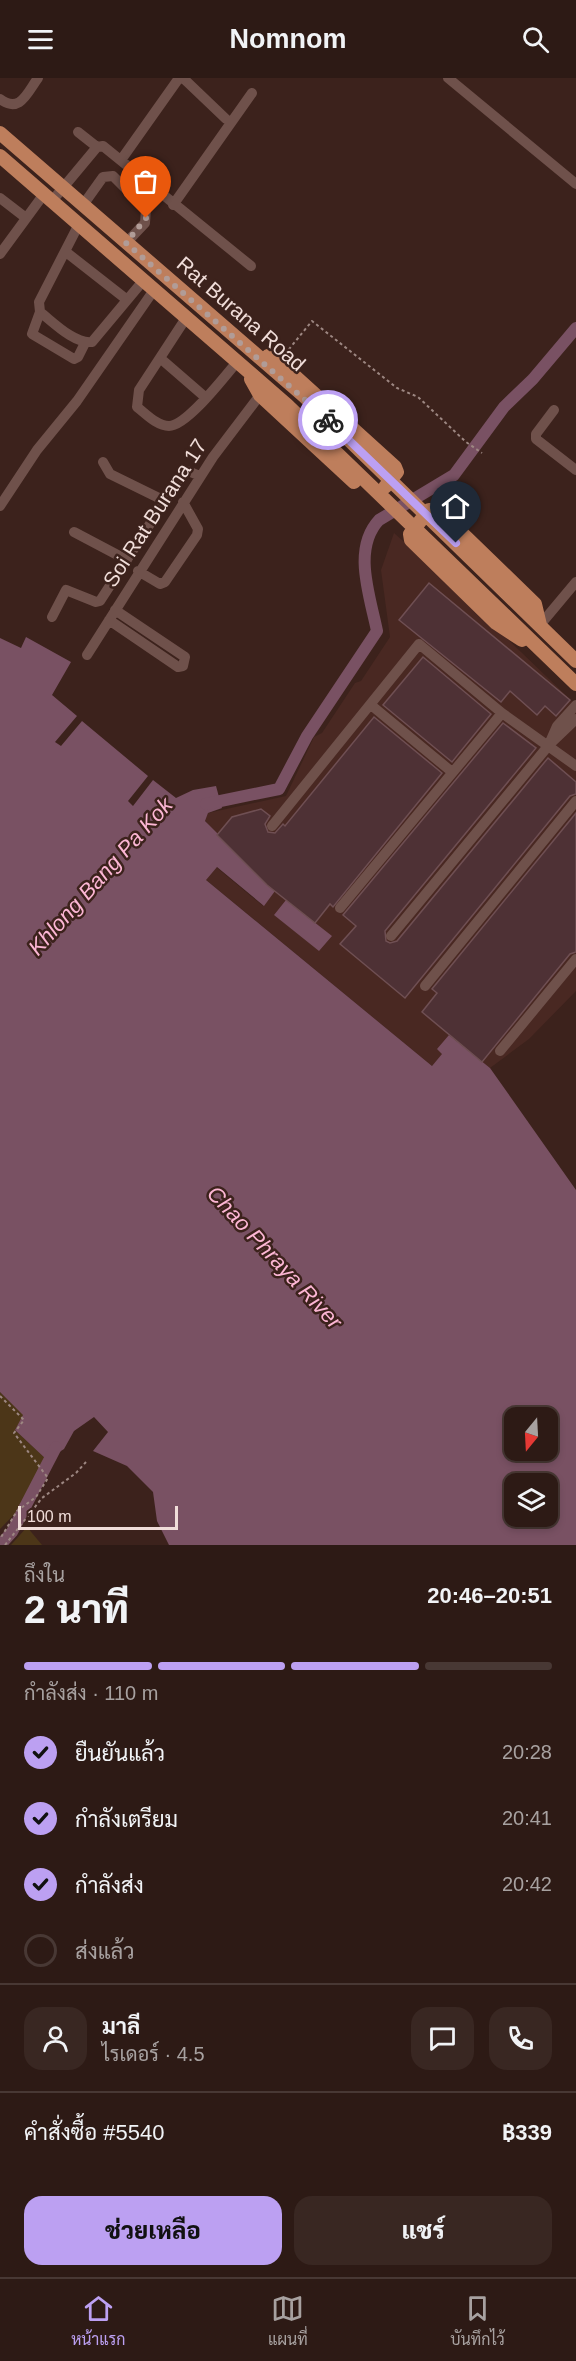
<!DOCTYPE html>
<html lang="th">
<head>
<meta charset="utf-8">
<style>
  :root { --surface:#2d1a15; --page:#392722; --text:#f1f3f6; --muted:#a7a1a0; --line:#483834; --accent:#bca0f2 }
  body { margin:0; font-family:Helvetica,Sarabun,sans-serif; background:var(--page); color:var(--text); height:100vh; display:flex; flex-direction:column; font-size:22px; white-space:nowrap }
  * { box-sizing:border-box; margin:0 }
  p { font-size:20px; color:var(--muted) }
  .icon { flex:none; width:33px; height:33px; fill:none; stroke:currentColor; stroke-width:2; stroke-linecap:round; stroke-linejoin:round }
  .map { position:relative; height:1467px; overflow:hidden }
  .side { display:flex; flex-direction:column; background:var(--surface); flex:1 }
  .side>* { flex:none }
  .needle { width:39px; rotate:198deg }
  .buttons { position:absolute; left:504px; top:1329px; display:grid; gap:12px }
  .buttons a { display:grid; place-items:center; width:54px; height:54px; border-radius:12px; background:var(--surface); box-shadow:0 3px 9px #0003,0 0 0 2px var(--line); font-size:30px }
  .scale { position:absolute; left:18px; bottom:15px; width:160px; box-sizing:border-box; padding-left:6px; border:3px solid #f0ddd9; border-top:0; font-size:16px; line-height:21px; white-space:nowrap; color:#f0ddd9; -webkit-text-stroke:4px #3c221c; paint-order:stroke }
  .pin { position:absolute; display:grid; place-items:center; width:51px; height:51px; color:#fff; margin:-62px -26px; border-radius:50% 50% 50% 0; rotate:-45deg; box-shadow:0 0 6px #0007 }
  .pin .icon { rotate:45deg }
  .courier { position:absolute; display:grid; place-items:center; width:60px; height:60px; margin:-30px; border:4px solid #bca0f2; border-radius:50%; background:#fff; color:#222; box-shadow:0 2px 8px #0007 }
  .head em { font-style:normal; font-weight:800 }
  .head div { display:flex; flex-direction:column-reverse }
  .head { display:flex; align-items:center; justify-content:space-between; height:102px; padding:0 24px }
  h1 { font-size:39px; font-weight:800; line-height:45px }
  .bar { display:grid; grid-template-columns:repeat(4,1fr); gap:9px 6px; align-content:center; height:72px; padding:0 24px }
  .bar i { height:8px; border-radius:4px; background:var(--line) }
  .bar .active { background:var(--accent) }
  .bar p { grid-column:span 4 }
  .line { display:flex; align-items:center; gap:15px; padding:0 24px; border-top:2px solid var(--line) }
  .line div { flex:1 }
  .round { display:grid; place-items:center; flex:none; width:63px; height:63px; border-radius:18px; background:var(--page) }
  ol { padding:0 24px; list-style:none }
  li { display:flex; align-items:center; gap:18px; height:66px }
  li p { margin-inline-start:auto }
  li .icon { padding:6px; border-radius:50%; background:var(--accent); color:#111; stroke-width:4 }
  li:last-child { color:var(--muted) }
  li i { width:33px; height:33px; border:3px solid var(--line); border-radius:50% }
  .primary-button { display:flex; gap:12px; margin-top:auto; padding:12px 24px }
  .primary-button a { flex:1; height:69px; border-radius:18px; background:var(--accent); color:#111; font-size:24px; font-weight:800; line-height:69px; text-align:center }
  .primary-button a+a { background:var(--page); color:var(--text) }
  header { display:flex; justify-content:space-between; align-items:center; height:78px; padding:0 24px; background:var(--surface); font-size:27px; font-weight:800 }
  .menu { display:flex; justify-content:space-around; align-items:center; height:84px; border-top:2px solid var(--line); background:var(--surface); font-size:16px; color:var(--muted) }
  .menu a { display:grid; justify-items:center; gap:3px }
  .menu .active { color:var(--accent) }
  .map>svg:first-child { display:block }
</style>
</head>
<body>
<header><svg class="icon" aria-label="menu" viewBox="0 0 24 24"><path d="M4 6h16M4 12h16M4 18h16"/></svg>Nomnom<svg class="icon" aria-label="search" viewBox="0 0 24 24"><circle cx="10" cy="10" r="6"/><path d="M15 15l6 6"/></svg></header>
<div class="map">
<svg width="576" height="1467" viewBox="0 0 576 1467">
  <rect width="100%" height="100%" fill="#3c221c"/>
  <path fill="#492822" d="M394,455L437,493L576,627V913L529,961L490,990L482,984L438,971L443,976L432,988L205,801L216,789L263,828L205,742L208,735L286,718L314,659L322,655L355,605L361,603L390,559L381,492Z"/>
  <path fill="#4c3618" d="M0,1314L24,1337L15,1352L47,1382L38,1412L0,1451Z
    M27,1449L42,1467H11Z"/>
  <path fill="#795163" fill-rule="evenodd" d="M26,559L71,584L52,617L77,638L55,664L61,668L82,643L148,698L128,723L133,728L153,702L176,720L193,712L216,708L222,730L208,735L205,743L275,813L264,828L217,789L206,802L432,988L442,976L437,971L449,957L490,990L576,1112V1467H169L157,1443L153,1414L127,1388L93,1373L108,1354L94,1339L74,1353L64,1371L47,1382L15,1352L23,1337L0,1314V560L21,570ZM514,1340H548V1372H514ZM514,1406H548V1438H514Z
    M286,822L332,858L319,873L274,837Z"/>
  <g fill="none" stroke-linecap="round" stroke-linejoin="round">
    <path stroke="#795163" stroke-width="12" d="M206,726L279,711L307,658L377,553C370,518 352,471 379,442L454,397L504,329L533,301L576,250
      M0,1467L12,1454L56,1369"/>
  </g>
  <path fill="#4e3135" stroke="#6f4f53" stroke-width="1.5" d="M429,505L570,622L556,638L545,628L537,637L510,613L501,624L399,542Z
    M423,579L491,636L452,684L383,627Z
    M374,639L442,695L333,829L330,826L315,845L267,807L217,757L232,739L261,731L270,738L265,746L268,754L275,755L283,746L285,748Z
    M503,645L536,670L385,853L386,863L390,865L397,863L548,680L576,704V716L570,718L405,920L340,866L356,848L343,837Z
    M576,735V874L570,876L482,984L422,934L437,915L432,911Z"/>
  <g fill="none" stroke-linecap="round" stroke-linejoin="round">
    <path stroke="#9d8782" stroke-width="2" stroke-dasharray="3 3" stroke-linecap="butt" d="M285,276L312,243L397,310L418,319L466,364L482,375
      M0,1318L24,1342L14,1355L48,1400L36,1419L17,1433L0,1461
      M5,1467L42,1420L76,1395L86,1384"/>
    <path stroke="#6f514b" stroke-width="10" d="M183,0L226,41
      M448,0L576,106
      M0,21C20,36 27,15 38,0
      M78,54L97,69
      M121,82L179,0
      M0,120L26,140
      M52,123L97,69L103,68L251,188
      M83,127L103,99L113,98L146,131L145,145L126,165
      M173,127L252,15
      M79,146L39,224L40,234C53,244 74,266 92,264L143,203
      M66,174L126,221
      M0,176L44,116
      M40,234L32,256L74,281L78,279L85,265
      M186,240L139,312L137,329C146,336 157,348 169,348C187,348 225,298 237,284
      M160,280L205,319
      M554,332L536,356V361L576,392
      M103,384L110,396L165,423
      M0,428L37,372L77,323L154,212
      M74,454L127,482
      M138,493L160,506L165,504L197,457L198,451L183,424
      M52,539L66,512L96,524L100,523L183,395L188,393L200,398
      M109,542L178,589L183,588L185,579L115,532
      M540,547L576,504
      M87,577L213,379L260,317
      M371,627L452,694
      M550,664L557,648L576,627
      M272,748L419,566L502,635L576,688
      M340,830L502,635
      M391,858L549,667L576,641
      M425,908L576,723
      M500,973L576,881"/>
    <path stroke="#be7e5c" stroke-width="14" d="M0,55L304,318L576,583
      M0,78L287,327L576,606
      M268,278L289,293L395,389L397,394L385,409
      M251,301L260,317L354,404
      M522,562L496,545L411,462L410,456L429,432L439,433L535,526L540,547"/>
  </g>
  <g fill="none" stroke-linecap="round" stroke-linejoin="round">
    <path stroke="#b19c97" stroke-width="6" stroke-dasharray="0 10.8" d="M146,140L126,165L328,342"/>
    <path stroke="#bca0f2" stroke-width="8" d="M328,342L456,465"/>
  </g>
  <g text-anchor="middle" stroke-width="5" stroke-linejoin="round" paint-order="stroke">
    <g font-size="21" fill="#f0ddd9" stroke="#3c221c">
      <text transform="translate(241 236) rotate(41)" y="7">Rat Burana Road</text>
      <text transform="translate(155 435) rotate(-57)" y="7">Soi Rat Burana 17</text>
    </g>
    <g font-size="22" font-style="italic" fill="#fcb6d4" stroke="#3c221c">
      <text transform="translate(100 798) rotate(-48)" y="8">Khlong Bang Pa Kok</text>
      <text transform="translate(275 1179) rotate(47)" y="8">Chao Phraya River</text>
    </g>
  </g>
</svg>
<div class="buttons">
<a><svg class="needle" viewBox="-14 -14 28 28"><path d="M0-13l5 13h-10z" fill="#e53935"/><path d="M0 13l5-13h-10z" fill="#a7a1a0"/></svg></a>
<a><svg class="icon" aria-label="layers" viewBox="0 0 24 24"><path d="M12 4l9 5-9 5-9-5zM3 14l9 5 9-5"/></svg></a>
</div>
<div class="scale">100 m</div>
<div class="pin" style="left:146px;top:140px;background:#ea580c"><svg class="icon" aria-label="bag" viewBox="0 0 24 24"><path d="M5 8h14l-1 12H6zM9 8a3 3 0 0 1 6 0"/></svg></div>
<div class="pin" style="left:456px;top:465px;background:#1f2937"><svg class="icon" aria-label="home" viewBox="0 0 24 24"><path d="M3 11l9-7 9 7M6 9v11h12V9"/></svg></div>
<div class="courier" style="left:328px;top:342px"><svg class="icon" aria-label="bike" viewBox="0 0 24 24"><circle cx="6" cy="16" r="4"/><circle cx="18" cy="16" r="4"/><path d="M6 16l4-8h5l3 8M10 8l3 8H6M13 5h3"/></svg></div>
</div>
<section class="side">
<div class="head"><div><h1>2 นาที</h1><p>ถึงใน</p></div><em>20:46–20:51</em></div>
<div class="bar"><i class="active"></i><i class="active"></i><i class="active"></i><i></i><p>กำลังส่ง · 110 m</p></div>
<ol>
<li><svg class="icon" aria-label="check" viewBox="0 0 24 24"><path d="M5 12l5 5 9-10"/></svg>ยืนยันแล้ว<p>20:28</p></li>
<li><svg class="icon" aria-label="check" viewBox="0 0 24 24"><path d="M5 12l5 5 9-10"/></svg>กำลังเตรียม<p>20:41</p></li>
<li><svg class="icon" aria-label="check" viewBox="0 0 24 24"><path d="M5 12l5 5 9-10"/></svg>กำลังส่ง<p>20:42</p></li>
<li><i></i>ส่งแล้ว</li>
</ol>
<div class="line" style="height:108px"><a class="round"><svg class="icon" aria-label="person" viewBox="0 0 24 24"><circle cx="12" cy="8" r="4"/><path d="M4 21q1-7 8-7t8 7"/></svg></a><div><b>มาลี</b><p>ไรเดอร์ · 4.5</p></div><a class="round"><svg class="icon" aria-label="chat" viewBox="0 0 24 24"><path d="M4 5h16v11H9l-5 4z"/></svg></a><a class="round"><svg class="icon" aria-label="phone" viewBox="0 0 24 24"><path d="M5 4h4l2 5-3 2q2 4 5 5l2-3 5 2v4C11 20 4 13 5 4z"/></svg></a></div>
<div class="line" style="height:78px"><div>คำสั่งซื้อ #5540</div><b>฿339</b></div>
<div class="primary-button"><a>ช่วยเหลือ</a><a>แชร์</a></div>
</section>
<nav class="menu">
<a class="active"><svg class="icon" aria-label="home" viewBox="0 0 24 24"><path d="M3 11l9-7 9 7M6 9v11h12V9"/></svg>หน้าแรก</a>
<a><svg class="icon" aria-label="map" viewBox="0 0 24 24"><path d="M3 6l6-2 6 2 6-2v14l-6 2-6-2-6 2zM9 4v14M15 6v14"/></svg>แผนที่</a>
<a><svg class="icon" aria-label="saved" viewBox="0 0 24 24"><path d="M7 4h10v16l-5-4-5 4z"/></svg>บันทึกไว้</a>
</nav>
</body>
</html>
